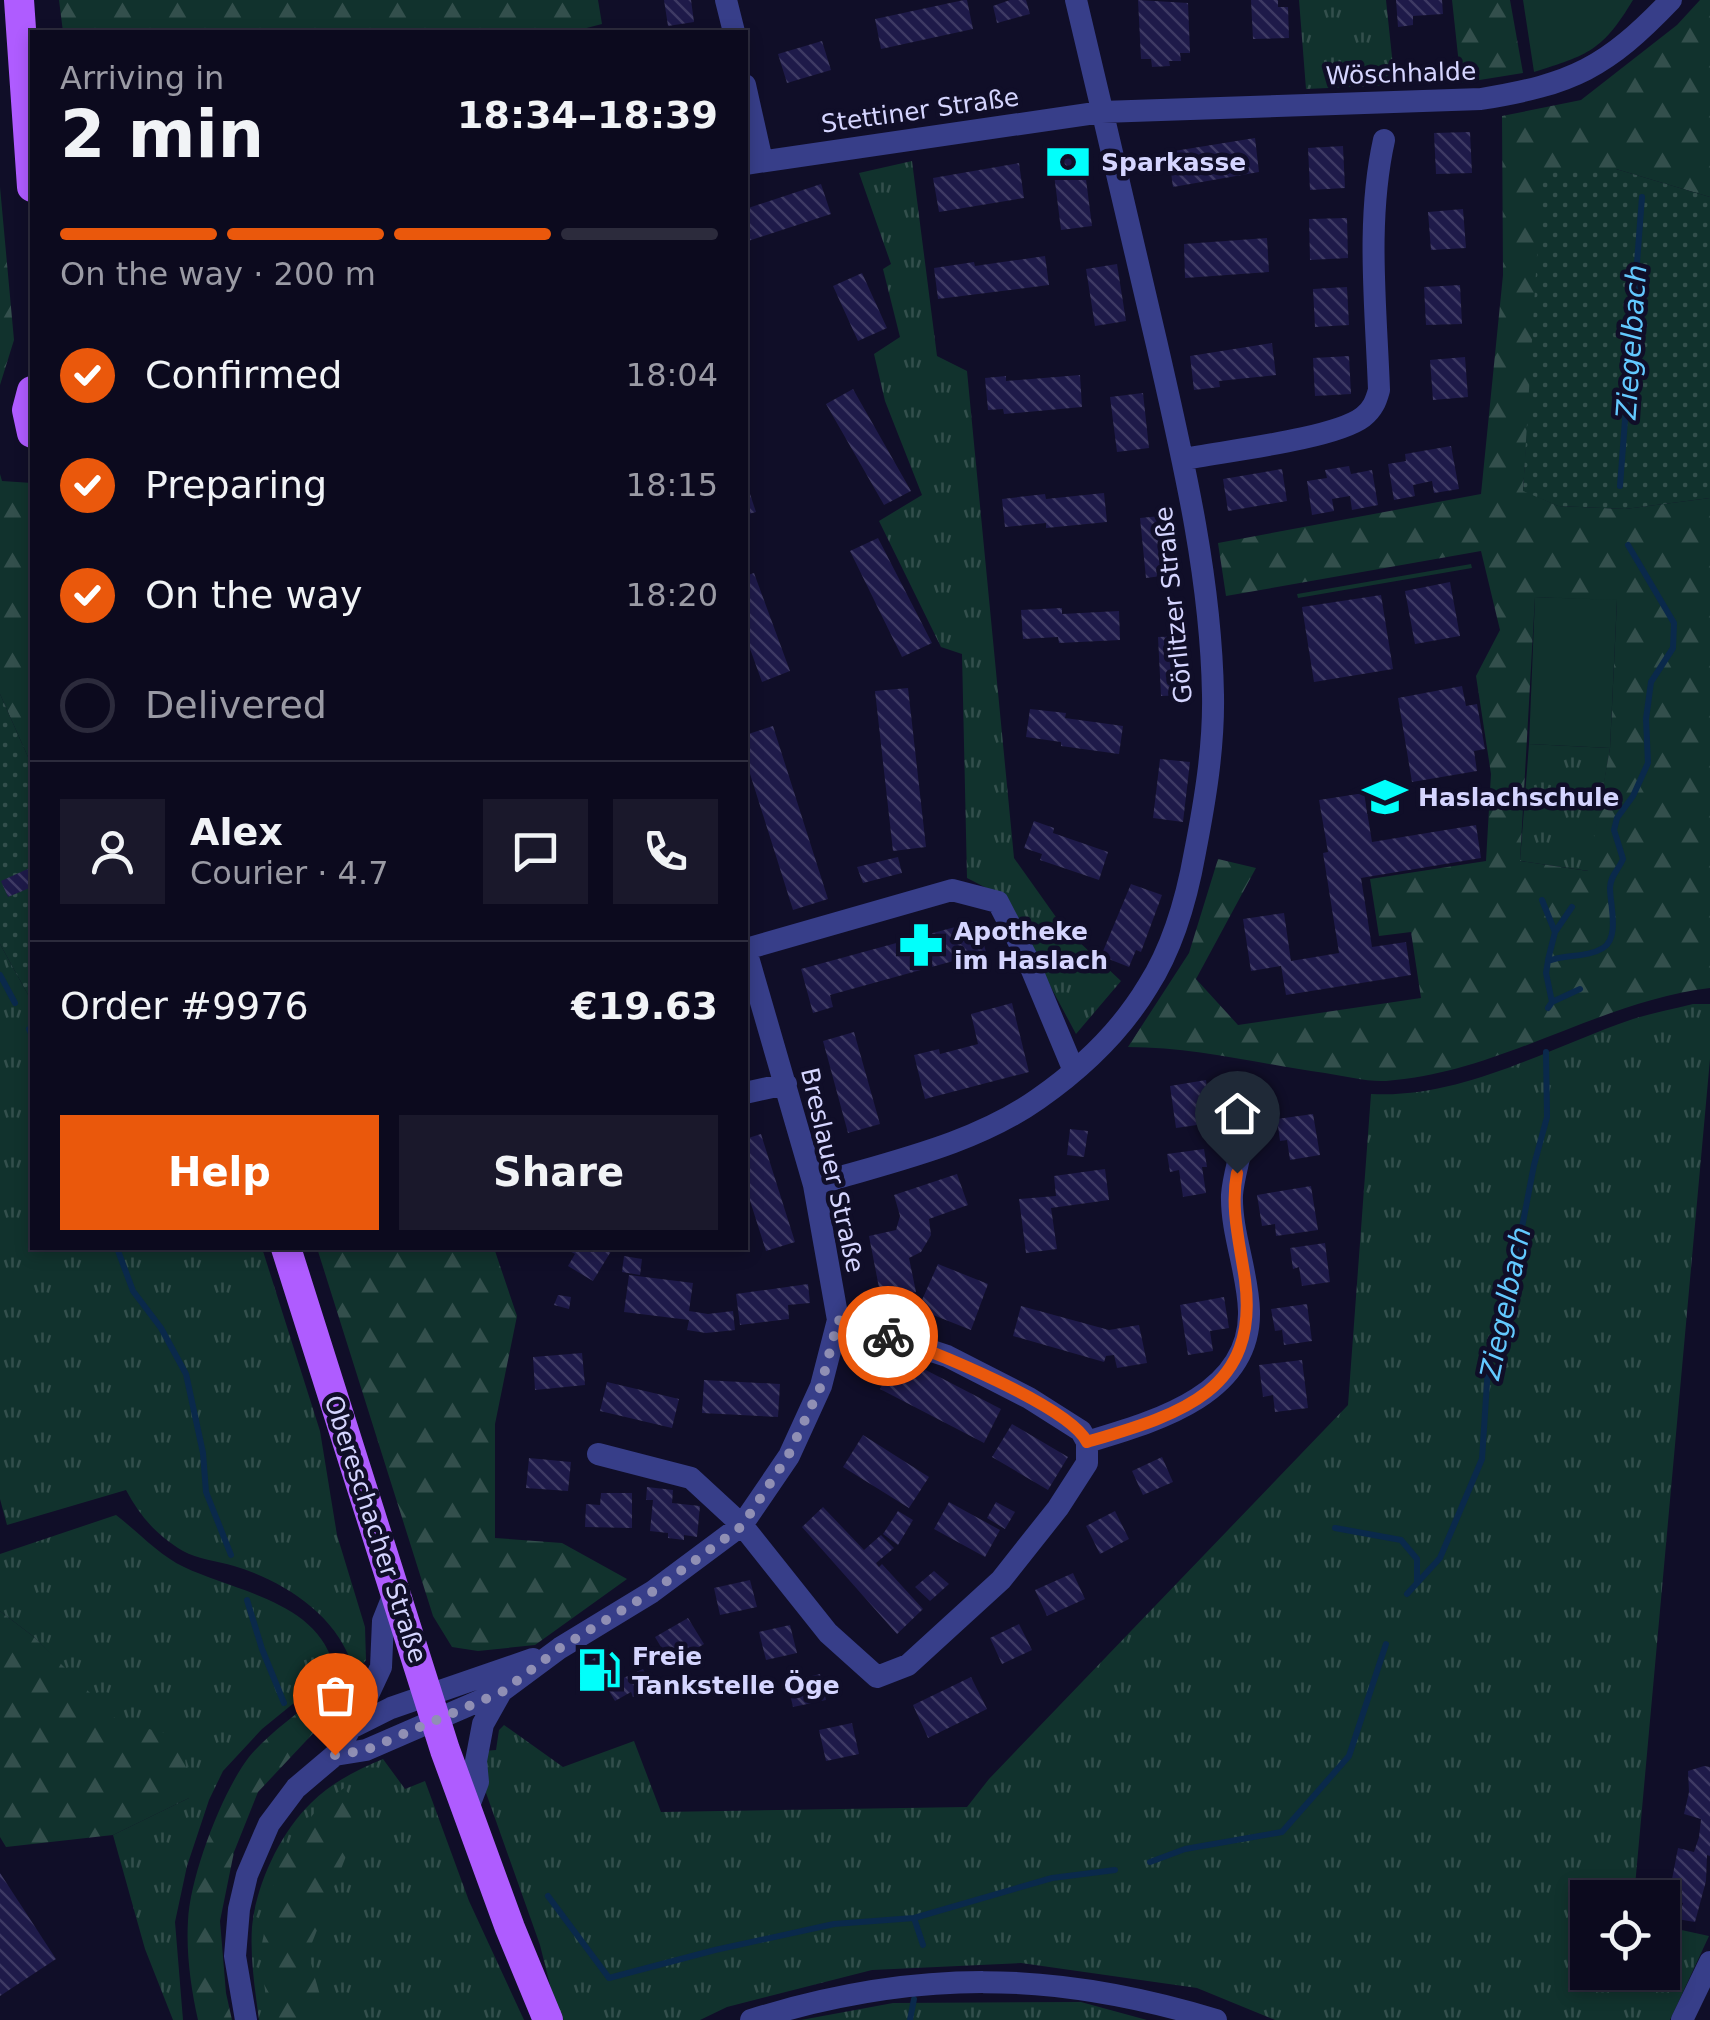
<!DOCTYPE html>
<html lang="en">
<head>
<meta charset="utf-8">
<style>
  :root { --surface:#0c0a1e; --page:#1a182b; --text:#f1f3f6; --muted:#9a9aa4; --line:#2c2b3c; --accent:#ea580c }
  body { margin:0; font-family:"DejaVu Sans",sans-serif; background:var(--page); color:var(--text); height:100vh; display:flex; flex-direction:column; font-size:38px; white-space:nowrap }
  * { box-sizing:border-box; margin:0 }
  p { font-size:32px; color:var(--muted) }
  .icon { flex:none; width:55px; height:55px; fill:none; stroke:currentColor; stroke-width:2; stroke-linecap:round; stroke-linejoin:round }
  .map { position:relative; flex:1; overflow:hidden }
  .panel { position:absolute; left:30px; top:30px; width:718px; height:1220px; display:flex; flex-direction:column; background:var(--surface); border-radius:0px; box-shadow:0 5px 15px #0003,0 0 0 2px var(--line) }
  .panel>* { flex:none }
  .buttons { position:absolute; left:1570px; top:1880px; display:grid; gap:20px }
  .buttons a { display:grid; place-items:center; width:110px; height:110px; border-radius:0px; background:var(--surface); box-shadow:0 5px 15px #0003,0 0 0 2px var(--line); font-size:50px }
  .pin { position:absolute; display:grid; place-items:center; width:85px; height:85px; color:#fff; margin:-102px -42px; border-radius:50% 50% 50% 0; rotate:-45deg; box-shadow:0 0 10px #0007 }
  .pin .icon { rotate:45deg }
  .courier { position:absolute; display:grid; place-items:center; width:100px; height:100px; margin:-50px; border:8px solid #ea580c; border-radius:50%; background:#fff; color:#222; box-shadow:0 2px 12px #0007 }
  .overview em { font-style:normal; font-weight:600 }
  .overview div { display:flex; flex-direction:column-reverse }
  .overview { display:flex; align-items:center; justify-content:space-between; height:170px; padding:0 30px }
  h1 { font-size:65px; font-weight:600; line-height:75px }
  .bar { display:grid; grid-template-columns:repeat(4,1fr); gap:15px 10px; align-content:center; height:120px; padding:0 30px }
  .bar i { height:12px; border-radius:8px; background:var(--line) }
  .bar .active { background:var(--accent) }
  .bar p { grid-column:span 4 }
  .line { display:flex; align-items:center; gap:25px; padding:0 30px; border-top:2px solid var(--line) }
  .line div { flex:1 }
  .round { display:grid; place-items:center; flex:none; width:105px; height:105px; border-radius:0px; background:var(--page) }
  ol { padding:0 30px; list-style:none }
  li { display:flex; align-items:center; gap:30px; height:110px }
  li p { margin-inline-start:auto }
  li .icon { padding:10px; border-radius:50%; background:var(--accent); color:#fff; stroke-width:4 }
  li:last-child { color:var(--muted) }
  li i { width:55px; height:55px; border:5px solid var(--line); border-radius:50% }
  .button { display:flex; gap:20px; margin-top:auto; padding:20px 30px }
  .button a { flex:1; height:115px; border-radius:0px; background:var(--accent); color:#fff; font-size:40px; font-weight:600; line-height:115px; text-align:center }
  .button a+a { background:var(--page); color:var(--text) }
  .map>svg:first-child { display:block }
</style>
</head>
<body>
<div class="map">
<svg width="1710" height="2020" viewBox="0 0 1710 2020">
  <defs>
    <pattern id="grass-tufts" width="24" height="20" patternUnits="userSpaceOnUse" patternTransform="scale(2.5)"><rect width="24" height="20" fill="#11322d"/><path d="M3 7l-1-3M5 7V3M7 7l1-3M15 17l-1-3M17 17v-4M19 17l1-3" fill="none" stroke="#334f4c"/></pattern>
    <pattern id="forest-firs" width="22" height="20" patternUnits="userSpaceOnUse" patternTransform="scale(2.5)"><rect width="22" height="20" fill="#11322d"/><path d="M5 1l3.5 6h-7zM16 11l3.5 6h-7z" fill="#334f4c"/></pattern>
    <pattern id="garden-dots" width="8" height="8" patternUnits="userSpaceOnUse" patternTransform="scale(2.5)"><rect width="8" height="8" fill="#11322d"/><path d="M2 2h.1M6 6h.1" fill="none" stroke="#334f4c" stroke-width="1.8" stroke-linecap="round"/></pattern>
    <pattern id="building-back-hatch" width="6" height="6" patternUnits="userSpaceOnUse" patternTransform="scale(2.5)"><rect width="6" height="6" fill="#1e1a49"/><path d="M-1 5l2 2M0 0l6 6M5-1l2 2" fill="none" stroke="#3e3a64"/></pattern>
  </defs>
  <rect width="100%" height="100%" fill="#100e28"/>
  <path fill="url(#grass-tufts)" d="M1299,0H1386L1395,85L1306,89Z
    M912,161L937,356L967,371L1014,858L1063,927L1121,981L1076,1034L1002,896L967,878L962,654L941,647L879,521L922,495L885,401L874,354L900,337L883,269L891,264L859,173Z
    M1529,744L1610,748L1589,871L1520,861Z
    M0,944L32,1002V1248H262L320,1431L337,1535L365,1627L366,1660L362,1665L350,1659C332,1612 281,1580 234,1566C218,1561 197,1559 183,1551C156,1535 140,1516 126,1490L7,1525L0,1499Z
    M1693,1004H1710V1059L1634,1897L1588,1898V1972H1662L1663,1926L1709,1936L1670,2020H1275L1197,1988L1021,1963L872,1970L727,2007L700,2020H562L555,2005L540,1945L485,1790L484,1751L496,1750L499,1730L504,1725L563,1767L634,1741L661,1812L967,1807L989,1779L1348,1405L1371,1094C1462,1099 1548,1048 1633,1019C1652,1013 1673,1009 1693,1004Z
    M116,1515C137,1531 160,1556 184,1567C234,1591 316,1601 333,1664L327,1676L262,1729L223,1771L209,1800L187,1866L175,1922L183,2020H173L145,1949L113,1835L189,1798L34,1637L0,1611V1554Z
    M383,1759L405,1789L425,1781L469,1901L524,2020H259C255,1990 250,1958 252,1927C256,1885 280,1833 311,1803C331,1783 358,1769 383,1759Z
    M1081,2002L1147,2020H801L893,2003Z"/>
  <path fill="url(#forest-firs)" fill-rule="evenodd" d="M59,0H598L602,24L571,32H63Z
    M1452,0H1510L1523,73L1461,83Z
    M1700,0H1710V197L1616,169L1533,352L1523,490L1558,506L1625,509L1710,498V988C1597,1002 1500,1073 1386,1081C1367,1082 1345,1076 1325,1073C1259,1064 1195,1047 1128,1047L1189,953L1218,859L1256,868L1196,979L1238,1025L1421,998L1411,932L1379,936L1370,879L1486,861L1491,774L1476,676L1500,630L1481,551L1226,596L1218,543L1481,494L1503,275L1502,116L1581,100L1677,25ZM1535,597L1617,601L1610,748L1588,871L1520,861Z
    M0,187L14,340L0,385Z
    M0,474L2,481L32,483V766L0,694Z
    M317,1248H494L517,1316L495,1424V1538L562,1543L627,1579L535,1645L478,1651L452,1647L433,1616Z
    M0,1611L34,1637L119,1722L183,1737L189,1798L113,1835L6,1847L0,1837Z
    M328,1695L335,1710L258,1792L234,1852L220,1921L226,1993L232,2020H198C191,1989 186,1953 188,1921C190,1876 222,1792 249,1757C268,1734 296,1715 318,1696Z
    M344,1788L363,1813L308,1953L327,2020H269L260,1953L280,1855L320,1806Z"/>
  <path fill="#11322d" d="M1523,0H1633C1603,50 1589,55 1534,72Z
    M1471,564L1472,568L1298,598L1297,594Z
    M1535,597L1617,600L1610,748L1529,744Z"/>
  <path fill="url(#garden-dots)" d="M1616,169L1710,197V498L1625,509L1558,506L1523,491L1542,171Z
    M0,694L32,766V1002L0,944Z"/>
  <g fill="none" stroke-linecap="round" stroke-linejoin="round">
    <path stroke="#0a294b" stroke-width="6" d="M1620,486L1642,197
      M1542,900L1555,932L1548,960
      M1555,932L1572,907
      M0,975L15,1003
      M1552,1002L1580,989
      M1548,1008L1552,1002L1546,973L1548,961C1565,954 1587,958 1603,948C1620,938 1610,904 1610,888C1610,876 1619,869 1623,859L1614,830L1617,818L1633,796L1648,763L1646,719L1651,682L1673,648L1674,623L1628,545
      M29,1029L32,1036
      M117,1248L133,1291L161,1328L186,1374L203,1453L206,1492L231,1555
      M1335,1528L1401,1540L1417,1559V1581
      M1407,1594L1440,1558L1482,1459L1488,1367L1507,1305L1534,1165L1547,1117L1546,1052
      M247,1600L262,1649L284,1703
      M1150,1862L1185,1849L1282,1832L1349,1756L1386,1644
      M548,1896L609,1978L715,1950L834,1924L914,1918L1052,1878L1115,1870
      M914,1918L923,1945
      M910,2020L914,1999"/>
  </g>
  <path fill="url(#building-back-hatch)" d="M664,0H691L694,22L668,26Z
    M964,0H967L973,29L881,49L875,19Z
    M1010,0H1026L1030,14L997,23L993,6Z
    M1138,0L1188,3L1190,53H1180L1181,61H1169L1170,66L1152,67L1151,59H1141Z
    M1251,0H1278V7H1288L1289,38L1253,39Z
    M1396,0H1442L1443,14L1413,16V25L1398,27Z
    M822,41L831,70L787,83L778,54Z
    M1470,132L1472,173L1436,174L1434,133Z
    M1255,138L1259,172L1173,187L1168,152Z
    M1343,146L1345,188L1310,190L1308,148Z
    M1068,148L1069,158L1083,156L1092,226L1061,230L1051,150Z
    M1019,163L1024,198L939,212L933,178Z
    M821,184L831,214L745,242V209Z
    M1463,209L1466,248L1431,250L1428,212Z
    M1347,218L1348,258L1310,260L1309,219Z
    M1267,238L1269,272L1185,278L1184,244Z
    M1045,256L1049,285L938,299L934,268L974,262L975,266Z
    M1117,264L1126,321L1095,326L1086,269Z
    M862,273L887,328L858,341L833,286Z
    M1460,285L1462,324L1426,325L1424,287Z
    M1347,287L1349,325L1315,327L1313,289Z
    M1272,343L1276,375L1219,381L1220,387L1194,390L1190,356Z
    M1349,356L1351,394L1315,396L1313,358Z
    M1465,357L1468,397L1433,400L1430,360Z
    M1080,375L1082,407L1004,414L1003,409L988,410L985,378L1006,376V381Z
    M853,389L911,491L884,505L826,404Z
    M1143,393L1149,448L1117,452L1110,397Z
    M1451,446L1459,489L1434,493L1432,481L1413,485L1415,496L1394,500L1388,464L1406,461L1405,454Z
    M1349,466L1351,474L1372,470L1378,505L1352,510L1350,496L1332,499L1334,511L1312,515L1307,481L1327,478L1325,470Z
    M1282,469L1287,501L1228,511L1223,479Z
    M745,479L756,512L745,515Z
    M1104,493L1107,522L1046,528V523L1005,527L1002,499L1045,494L1046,499Z
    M1171,515L1177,574L1146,578L1140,518Z
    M878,538L932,643L902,657L850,551Z
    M754,573L790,671L762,682L745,635V576Z
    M1450,582L1460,636L1415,644L1405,591Z
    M1381,595L1393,669L1314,682L1302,607Z
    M1062,608V614L1119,611L1120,640L1059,643L1058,637L1023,639L1021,610Z
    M1187,636L1190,695L1161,696L1158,637Z
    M1462,686L1466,706L1477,704L1485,749L1474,751L1477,771L1412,782L1398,698Z
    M908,688L926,847L893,851L875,691Z
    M1030,709L1066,713L1065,718L1123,726L1119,754L1061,746V742L1026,737Z
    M773,726L828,899L793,910L745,758V735Z
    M1160,759L1190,762L1183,822L1153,818Z
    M1364,793L1372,842L1476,825L1481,858L1361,878L1372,947L1406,942L1411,975L1286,995L1281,966L1251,971L1243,919L1284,913L1291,961L1339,953L1323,853L1328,852L1319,800Z
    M1034,821L1054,828L1053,833L1108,852L1099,880L1040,860L1042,854L1024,848Z
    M898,857L902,873L863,883L857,867Z
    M32,867V887L8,897L1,881Z
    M1131,884L1162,895L1141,952L1136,950L1129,967L1101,956Z
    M977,921L986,952L830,995L833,1007L813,1013L801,969Z
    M1012,1003L1029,1072L925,1099L914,1055L939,1049L940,1054L978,1044L971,1014Z
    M854,1032L880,1124L848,1133L823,1041Z
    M1206,1080L1209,1100L1201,1101L1204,1124L1176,1128L1170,1086Z
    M1313,1114L1320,1155L1290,1160L1287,1140L1280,1141L1277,1119Z
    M1070,1129L1088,1131L1084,1157L1067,1155Z
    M761,1134L795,1242L766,1251L745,1185V1139Z
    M1204,1149L1207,1167H1202L1206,1193L1183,1197L1179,1170L1170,1172L1167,1154Z
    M1105,1169L1109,1200L1051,1208L1057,1249L1026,1253L1019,1199L1056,1196L1054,1176Z
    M957,1174L968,1205L929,1219L931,1235L921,1252L909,1258L916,1292L881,1298L869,1236L896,1230L900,1216L894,1195Z
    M1311,1186L1318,1230L1276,1236L1275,1224L1262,1226L1257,1195Z
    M1325,1243L1330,1282L1302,1286L1299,1267L1293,1269L1290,1248Z
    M564,1248H613L593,1281L568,1266L575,1254Z
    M624,1256L642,1259L640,1275L622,1272Z
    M938,1264L988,1284L971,1330L918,1309Z
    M629,1275L693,1283L689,1311L708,1314L733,1311L735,1330L706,1333L687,1330L689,1320L624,1312Z
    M808,1284L810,1303L788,1305L789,1319L740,1325L736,1294Z
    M558,1295L571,1297L569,1309L554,1305Z
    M1224,1297L1229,1328L1210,1331L1213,1351L1188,1355L1180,1305Z
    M1307,1304L1312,1341L1284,1345L1282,1330L1275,1331L1271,1309Z
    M1021,1306L1109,1330L1139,1325L1147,1363L1117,1368L1114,1355L1106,1356L1104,1362L1013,1336Z
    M582,1353L585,1385L535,1390L533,1357Z
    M897,1355L1001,1409L984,1443L880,1389Z
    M1302,1360L1308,1408L1275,1412L1273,1395L1263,1397L1259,1365Z
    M704,1380L780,1384L778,1417L702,1413Z
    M607,1382L679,1399L672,1428L600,1411Z
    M1012,1424L1068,1457L1048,1490L992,1457Z
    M863,1435L929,1477L909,1508L843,1467Z
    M1162,1457L1173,1482L1143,1495L1132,1471Z
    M529,1458L571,1462L568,1491L526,1488Z
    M647,1487L673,1490L672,1503L700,1506L697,1537L684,1535V1540L668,1538V1533L650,1531L653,1500H646Z
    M601,1493H632V1528L585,1527L586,1504L600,1505Z
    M949,1502L1000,1530L985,1557L934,1529Z
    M996,1502L1015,1512L1005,1529L987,1518Z
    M823,1507L864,1550L881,1535L894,1548L876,1563L879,1567L882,1564L923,1609L897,1634L802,1527Z
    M898,1511L913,1520L898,1545L883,1534Z
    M1115,1511L1129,1539L1100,1554L1086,1526Z
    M934,1571L949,1584L930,1601L915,1587Z
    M1073,1573L1085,1599L1047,1616L1035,1590Z
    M750,1580L757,1607L720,1615L714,1588Z
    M688,1618L704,1644L671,1664L655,1637Z
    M1019,1624L1032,1650L1002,1664L990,1638Z
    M790,1625L797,1653L766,1660L759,1632Z
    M601,1654L614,1677L597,1686L585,1664Z
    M643,1669L653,1686L633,1697L631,1692L615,1701L606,1686Z
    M820,1674L826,1700L793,1707L787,1682Z
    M971,1677L987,1709L928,1738L913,1705Z
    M852,1723L859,1754L826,1761L819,1730Z
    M1704,1766L1710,1767V1856L1707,1855L1706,1881L1695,1922L1677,1919L1683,1903L1668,1900L1678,1848L1694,1852L1699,1837L1701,1819L1684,1814L1689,1792L1688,1771Z
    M0,1873L56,1959L0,1996Z"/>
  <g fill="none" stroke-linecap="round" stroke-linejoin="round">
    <path stroke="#373e89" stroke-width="22" d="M726,0L734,32
      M745,85L762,161
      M745,164L1102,112L1481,99C1573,84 1606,68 1671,0
      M1184,459C1225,451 1334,439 1363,417C1373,409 1376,401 1379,390C1376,307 1366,221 1384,140
      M746,949L952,890L998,902L1026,956L1074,1071
      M745,1093L786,1084
      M814,1185C889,1162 973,1145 1038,1099C1081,1069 1121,1031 1148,986C1173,947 1187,897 1195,852C1205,801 1214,747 1213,695C1211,577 1183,459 1157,345C1131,230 1103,115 1076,0
      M1087,1442C1153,1422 1251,1396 1249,1311C1248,1272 1231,1233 1232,1195C1233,1180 1238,1164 1241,1149
      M598,1454L691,1478L742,1525L828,1633L877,1677L908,1665L1001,1580L1058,1508L1087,1463V1442L1081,1431L1029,1398L947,1356L838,1320
      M349,1729L391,1708L533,1659
      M335,1755L366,1750L502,1691L560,1648L652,1592L742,1525L789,1456L821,1386L838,1320L814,1185L745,947
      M467,1811L478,1782L476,1761L483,1724L501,1692
      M246,2020L235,1956L239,1909L247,1875L269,1824L296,1788L335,1755L360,1712L381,1667L383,1621L395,1591
      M751,2020C915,1969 1052,1970 1216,2020
      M1682,2020L1710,1962"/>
    <path stroke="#af5cff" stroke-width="30" d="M19,0L32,187
      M32,391L27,410L32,433
      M286,1248L445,1750L510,1928L548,2020"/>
  </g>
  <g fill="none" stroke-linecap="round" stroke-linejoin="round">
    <path stroke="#908fb4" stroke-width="10" stroke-dasharray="0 18" d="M335,1755L366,1750L502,1692L560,1648L652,1592L742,1526L788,1456L821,1386L838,1320L888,1336"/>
    <path stroke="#ea580c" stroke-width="12" d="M888,1336C929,1349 1069,1406 1087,1442C1177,1415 1260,1393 1245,1280C1240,1244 1230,1209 1237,1173"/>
  </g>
  <defs>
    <g id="bank-bare" transform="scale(3.45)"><path d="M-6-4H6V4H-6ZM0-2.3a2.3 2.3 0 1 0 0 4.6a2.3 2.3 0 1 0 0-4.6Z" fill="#01fffb" stroke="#100e28" stroke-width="2.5" paint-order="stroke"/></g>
    <g id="school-bare" transform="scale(3.45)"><path d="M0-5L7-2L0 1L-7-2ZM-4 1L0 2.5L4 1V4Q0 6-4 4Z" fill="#01fffb" stroke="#100e28" stroke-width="2.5" paint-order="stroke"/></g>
    <g id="pharmacy-bare" transform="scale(3.45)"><path d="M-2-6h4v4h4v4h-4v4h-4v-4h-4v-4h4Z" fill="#01fffb" stroke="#100e28" stroke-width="2.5" paint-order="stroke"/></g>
    <g id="fuel-bare" transform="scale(3.45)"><path d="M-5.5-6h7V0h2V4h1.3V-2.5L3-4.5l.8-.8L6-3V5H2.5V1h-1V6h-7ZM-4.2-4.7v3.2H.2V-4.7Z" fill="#01fffb" stroke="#100e28" stroke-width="2.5" paint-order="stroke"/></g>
  </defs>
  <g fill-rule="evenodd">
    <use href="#bank-bare" x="1068" y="162"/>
    <use href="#school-bare" x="1385" y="797"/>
    <use href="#pharmacy-bare" x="921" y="945"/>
    <use href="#fuel-bare" x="599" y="1670"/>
  </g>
  <g text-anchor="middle" stroke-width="9" stroke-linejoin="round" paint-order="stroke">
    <g font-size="25" fill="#d5d5ff" stroke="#100e28">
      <text transform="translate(1401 73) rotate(-2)" y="9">Wöschhalde</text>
      <text transform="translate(920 110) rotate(-8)" y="9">Stettiner Straße</text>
      <text transform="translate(1173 605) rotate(-96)" y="9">Görlitzer Straße</text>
      <text transform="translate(833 1170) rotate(77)" y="9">Breslauer Straße</text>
      <text transform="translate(376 1529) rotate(72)" y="9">Obereschacher Straße</text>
    </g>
    <g font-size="25" font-weight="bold" fill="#d5d5ff" stroke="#100e28" text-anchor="start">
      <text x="1101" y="171">Sparkasse</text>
      <text x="1418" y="806">Haslachschule</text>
      <text x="954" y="940">Apotheke<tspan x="954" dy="29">im Haslach</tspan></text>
      <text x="632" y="1665">Freie<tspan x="632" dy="29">Tankstelle Öge</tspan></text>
    </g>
    <g font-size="28" font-style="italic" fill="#63c9ff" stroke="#100e28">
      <text transform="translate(1631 342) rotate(-86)" y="10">Ziegelbach</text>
      <text transform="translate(1505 1303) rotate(-78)" y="10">Ziegelbach</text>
    </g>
  </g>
</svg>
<div class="buttons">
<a><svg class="icon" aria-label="locate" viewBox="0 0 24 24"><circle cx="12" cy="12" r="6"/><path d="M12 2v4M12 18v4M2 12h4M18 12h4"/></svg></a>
</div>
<div class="pin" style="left:335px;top:1755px;background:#ea580c"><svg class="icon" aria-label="bag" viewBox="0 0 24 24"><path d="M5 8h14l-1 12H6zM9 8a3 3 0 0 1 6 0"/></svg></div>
<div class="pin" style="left:1237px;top:1173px;background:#1f2937"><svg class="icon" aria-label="home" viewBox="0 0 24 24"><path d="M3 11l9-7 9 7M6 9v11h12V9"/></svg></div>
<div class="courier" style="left:888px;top:1336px"><svg class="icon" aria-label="bike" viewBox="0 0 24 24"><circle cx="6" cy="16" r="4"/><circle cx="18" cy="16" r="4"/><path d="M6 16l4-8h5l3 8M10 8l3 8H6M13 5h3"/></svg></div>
<section class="panel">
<div class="overview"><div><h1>2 min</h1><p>Arriving in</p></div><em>18:34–18:39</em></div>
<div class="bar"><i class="active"></i><i class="active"></i><i class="active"></i><i></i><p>On the way · 200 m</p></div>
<ol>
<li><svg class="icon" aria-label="check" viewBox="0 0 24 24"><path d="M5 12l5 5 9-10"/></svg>Confirmed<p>18:04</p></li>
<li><svg class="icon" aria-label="check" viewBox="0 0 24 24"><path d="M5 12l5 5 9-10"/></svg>Preparing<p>18:15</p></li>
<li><svg class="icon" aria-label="check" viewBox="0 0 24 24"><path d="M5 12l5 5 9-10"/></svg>On the way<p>18:20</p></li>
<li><i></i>Delivered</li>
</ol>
<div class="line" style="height:180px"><a class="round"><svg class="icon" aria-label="person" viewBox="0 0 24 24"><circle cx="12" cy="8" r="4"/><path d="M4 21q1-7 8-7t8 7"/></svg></a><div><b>Alex</b><p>Courier · 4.7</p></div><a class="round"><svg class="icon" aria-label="chat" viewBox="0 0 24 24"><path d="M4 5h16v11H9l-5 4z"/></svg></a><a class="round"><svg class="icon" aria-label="phone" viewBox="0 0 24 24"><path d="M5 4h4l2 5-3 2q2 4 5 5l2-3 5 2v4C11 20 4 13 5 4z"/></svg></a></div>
<div class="line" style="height:130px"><div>Order #9976</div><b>€19.63</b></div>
<div class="button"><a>Help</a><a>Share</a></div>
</section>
</div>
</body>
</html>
